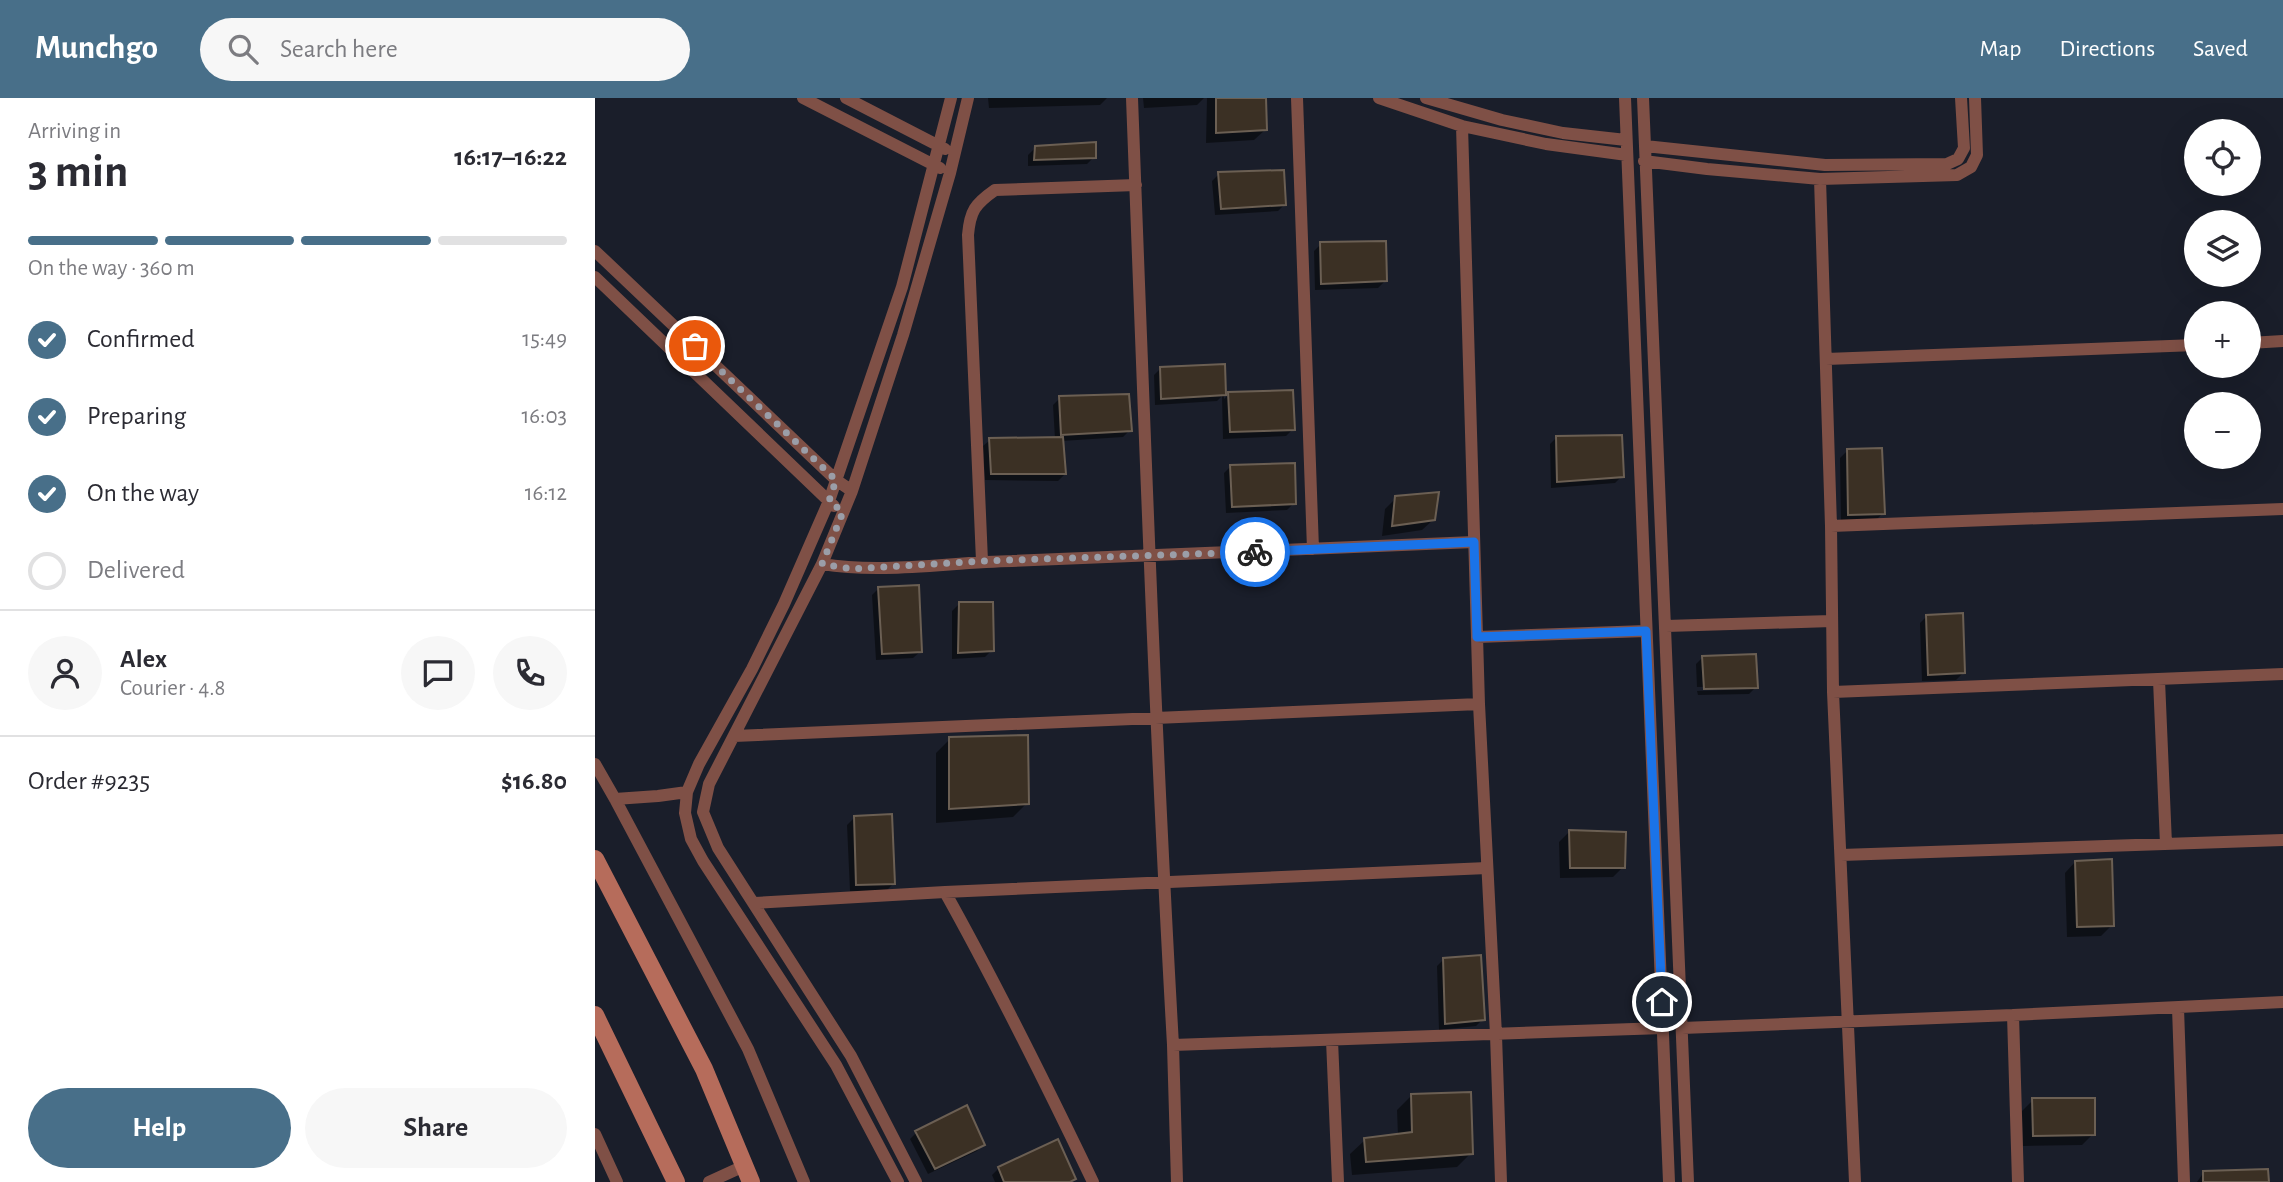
<!DOCTYPE html>
<html lang="en">
<head>
<meta charset="utf-8">
<style>
  :root { --surface:#fff; --page:#f7f7f7; --text:#2b2b33; --muted:#7c7c81; --line:#e1e1e2; --accent:#486f89 }
  body { margin:0; font-family:"Alegreya Sans",sans-serif; background:var(--page); color:var(--text); height:100vh; display:flex; flex-direction:column; font-size:26px; white-space:nowrap }
  * { box-sizing:border-box; margin:0 }
  p { font-size:23px; color:var(--muted) }
  .icon { flex:none; width:38px; height:38px; fill:none; stroke:currentColor; stroke-width:2; stroke-linecap:round; stroke-linejoin:round }
  .map { position:relative; flex:1; overflow:hidden }
  .details { display:flex; flex-direction:column; background:var(--surface); width:595px }
  .details>* { flex:none }
  .controls { position:absolute; left:1589px; top:21px; display:grid; gap:14px }
  .controls a { display:grid; place-items:center; width:77px; height:77px; border-radius:50%; background:var(--surface); box-shadow:0 7px 28px #0002; font-size:35px }
  .pin { position:absolute; display:grid; place-items:center; width:60px; height:60px; color:#fff; margin:-30px; border:4px solid #fff; border-radius:50%; box-shadow:0 2px 7px #0007 }
  .courier { position:absolute; display:grid; place-items:center; width:70px; height:70px; margin:-35px; border:5px solid #1a73e8; border-radius:50%; background:#fff; color:#222; box-shadow:0 2px 9px #0007 }
  .summary em { font-style:normal; font-weight:600 }
  .summary div { display:flex; flex-direction:column-reverse }
  .summary { display:flex; align-items:center; justify-content:space-between; height:119px; padding:0 28px }
  h1 { font-size:46px; font-weight:600; line-height:52px }
  .bar { display:grid; grid-template-columns:repeat(4,1fr); gap:10px 7px; align-content:center; height:84px; padding:0 28px }
  .bar i { height:9px; border-radius:5px; background:var(--line) }
  .bar .active { background:var(--accent) }
  .bar p { grid-column:span 4 }
  .line { display:flex; align-items:center; gap:18px; padding:0 28px; border-top:2px solid var(--line) }
  .line div { flex:1 }
  .round { display:grid; place-items:center; flex:none; width:74px; height:74px; border-radius:37px; background:var(--page) }
  ol { padding:0 28px; list-style:none }
  li { display:flex; align-items:center; gap:21px; height:77px }
  li p { margin-inline-start:auto }
  li .icon { padding:7px; border-radius:50%; background:var(--accent); color:#fff; stroke-width:4 }
  li:last-child { color:var(--muted) }
  li i { width:38px; height:38px; border:4px solid var(--line); border-radius:50% }
  .action { display:flex; gap:14px; margin-top:auto; padding:14px 28px }
  .action a { flex:1; height:80px; border-radius:42px; background:var(--accent); color:#fff; font-size:28px; font-weight:600; line-height:80px; text-align:center }
  .action a+a { background:var(--page); color:var(--text) }
  header { display:flex; align-items:center; gap:42px; box-sizing:border-box; height:98px; padding:0 35px; background:var(--accent); color:#fff }
  header strong { font-size:33px }
  nav { display:flex; gap:38px; margin-inline-start:auto; font-size:24px }
  .search { width:490px; height:63px; background:var(--page); display:flex; align-items:center; gap:18px; box-sizing:border-box; padding:0 24px; border-radius:38px; color:var(--muted); font-size:26px }
  main { display:flex; flex:1; min-height:0 }
  .map>svg:first-child { display:block }
</style>
</head>
<body>
<header>
<strong>Munchgo</strong>
<div class="search"><svg class="icon" aria-label="search" viewBox="0 0 24 24"><circle cx="10" cy="10" r="6"/><path d="M15 15l6 6"/></svg>Search here</div>
<nav><a>Map</a><a>Directions</a><a>Saved</a></nav>
</header>
<main>
<section class="details">
<div class="summary"><div><h1>3 min</h1><p>Arriving in</p></div><em>16:17–16:22</em></div>
<div class="bar"><i class="active"></i><i class="active"></i><i class="active"></i><i></i><p>On the way · 360 m</p></div>
<ol>
<li><svg class="icon" aria-label="check" viewBox="0 0 24 24"><path d="M5 12l5 5 9-10"/></svg>Confirmed<p>15:49</p></li>
<li><svg class="icon" aria-label="check" viewBox="0 0 24 24"><path d="M5 12l5 5 9-10"/></svg>Preparing<p>16:03</p></li>
<li><svg class="icon" aria-label="check" viewBox="0 0 24 24"><path d="M5 12l5 5 9-10"/></svg>On the way<p>16:12</p></li>
<li><i></i>Delivered</li>
</ol>
<div class="line" style="height:126px"><a class="round"><svg class="icon" aria-label="person" viewBox="0 0 24 24"><circle cx="12" cy="8" r="4"/><path d="M4 21q1-7 8-7t8 7"/></svg></a><div><b>Alex</b><p>Courier · 4.8</p></div><a class="round"><svg class="icon" aria-label="chat" viewBox="0 0 24 24"><path d="M4 5h16v11H9l-5 4z"/></svg></a><a class="round"><svg class="icon" aria-label="phone" viewBox="0 0 24 24"><path d="M5 4h4l2 5-3 2q2 4 5 5l2-3 5 2v4C11 20 4 13 5 4z"/></svg></a></div>
<div class="line" style="height:91px"><div>Order #9235</div><b>$16.80</b></div>
<div class="action"><a>Help</a><a>Share</a></div>
</section>
<div class="map">
<svg width="1688" height="1084" viewBox="0 0 1688 1084">
  <rect width="100%" height="100%" fill="#1a1e2a"/>
  <path fill="#0007" d="M393,0H512L505,7L394,10Z
    M548,0H609L602,7L549,10Z
    M612,0H670V32L659,42L611,45Z
    M440,50L499,59L492,66L433,68V57Z
    M624,76L690,106L683,113L620,117L617,83Z
    M726,146L790,183L783,190L720,192L719,153Z
    M628,268L629,301L634,296L698,331L691,338L628,341L627,298L622,303L560,307L559,277L566,270Z
    M465,300L535,332L528,339L467,343L470,376L463,383L390,382L388,348L395,342L460,341L458,307Z
    M961,340L1027,378L1020,385L956,390L955,346Z
    M1252,353L1288,415L1281,422L1246,423L1245,360Z
    M636,368L699,405L692,412L631,415L629,375Z
    M801,400L838,422L827,432L787,438L790,411Z
    M284,490L325,554L318,560L281,562L277,497Z
    M364,506L397,552L390,559L357,561V513Z
    M1332,518L1368,575L1361,582L1327,583L1325,525Z
    M1108,559L1161,589L1154,596L1103,597L1102,593L1156,591V588L1102,589L1101,566Z
    M355,641L432,705L418,719L341,725V655Z
    M259,720L298,786L291,793H255L252,727Z
    M975,733L1028,769L1018,779L965,780L964,744Z
    M1480,764L1517,827L1506,838L1472,839L1470,775Z
    M849,861L888,921L881,928L844,932L842,868Z
    M816,998L876,1055L862,1069L757,1077L755,1056L770,1042L803,1038L802,1012Z
    M1438,1002L1498,1036L1487,1047L1428,1048L1427,1013Z
    M321,1035L388,1046L382,1053L333,1076L315,1041Z
    M404,1070L479,1081L476,1084H400L397,1077Z
    M1609,1074L1672,1084H1602Z"/>
  <path fill="#3b3024" stroke="#6b5f53" stroke-width="2" d="M621,0H671L672,32L621,35Z
    M501,44V60L439,62L440,48Z
    M689,72L691,107L626,111L623,74Z
    M791,143L792,183L726,186L725,144Z
    M630,266L631,297L566,301L565,269Z
    M698,292L700,332L635,334L633,294Z
    M534,296L537,333L466,337L464,298Z
    M1027,337L1029,379L962,384L961,338Z
    M468,339L471,376H396L394,340Z
    M1287,350L1290,416L1253,417L1252,351Z
    M700,365L701,406L637,409L635,367Z
    M844,394L840,422L797,428L800,398Z
    M324,487L327,554L287,556L283,489Z
    M364,504H398L399,553L363,555Z
    M1368,515L1370,575L1333,577L1331,517Z
    M1161,556L1163,590L1109,591L1107,558Z
    M433,637L434,706L354,711V639Z
    M297,716L300,786L261,787L259,718Z
    M974,732L1031,734L1030,770H975Z
    M1517,761L1519,828L1482,829L1480,763Z
    M886,857L890,922L850,926L848,860Z
    M876,994L878,1056L771,1064L769,1040L817,1034L816,996Z
    M1437,1000H1500V1037L1438,1038Z
    M372,1007L390,1047L340,1071L320,1033Z
    M463,1041L481,1081L475,1084H409L403,1069Z
    M1673,1071L1674,1084H1608V1073Z"/>
  <g fill="none" stroke-linecap="round" stroke-linejoin="round">
    <path stroke="#7f5046" stroke-width="12" d="M208,0L345,70
      M251,0L350,51
      M537,0C549,316 560,632 578,947L1068,930
      M702,0L718,451
      M784,0L867,28L951,46L1032,57
      M831,0L907,22L968,35L1031,42
      M1030,0L1074,1084
      M1048,0L1093,1084
      M867,28L884,606L901,937L906,1084
      M1050,48L1230,67L1352,66L1363,61L1369,50L1366,0
      M1049,63L1112,71L1225,81L1362,77L1376,69L1382,57L1380,0
      M1225,81L1236,428L1238,594L1688,576
      M0,153L241,382L257,393
      M0,179L239,408
      M1654,245L1688,243
      M1231,261L1601,247
      M1236,428L1688,411
      M387,463L373,137C375,113 380,106 400,92L541,87
      M227,466C289,476 355,464 417,463C571,458 725,451 879,444
      M1071,528L1237,523
      M882,539L1051,533
      M1564,582L1571,746
      M1238,594L1260,1084
      M139,638L884,606
      M0,666L20,701L153,951L209,1084
      M20,701L63,698L92,694
      M1246,757L1688,742
      M350,794C403,889 451,986 498,1084
      M160,805L350,794L892,770
      M1583,910L1589,1084
      M1087,930L1418,917
      M737,942L743,1084
      M578,947L582,1084
      M0,1036L22,1084
      M114,1084L149,1068
      M303,1084L241,967L108,763L96,741L90,715L92,694L104,666L157,571L189,506L234,403L307,189L356,0
      M321,1084L256,958L123,750L108,714L114,686L227,466L257,393L308,237L355,75L373,0
      M1423,1084L1418,917L1688,904"/>
    <path stroke="#b66c5b" stroke-width="18" d="M0,761L109,971L156,1084
      M0,917L81,1084"/>
  </g>
  <g fill="none" stroke-linecap="round" stroke-linejoin="round">
    <path stroke="#9b9ea8" stroke-width="7" stroke-dasharray="0 12.6" d="M100,248L241,382L234,403L248,414L227,466L257,471L387,463L660,454"/>
    <path stroke="#1a73e8" stroke-width="9" d="M660,454L879,444L882,539L1051,533L1067,904"/>
  </g>
</svg>
<div class="controls">
<a><svg class="icon" aria-label="locate" viewBox="0 0 24 24"><circle cx="12" cy="12" r="6"/><path d="M12 2v4M12 18v4M2 12h4M18 12h4"/></svg></a>
<a><svg class="icon" aria-label="layers" viewBox="0 0 24 24"><path d="M12 4l9 5-9 5-9-5zM3 14l9 5 9-5"/></svg></a>
<a>+</a>
<a>−</a>
</div>
<div class="pin" style="left:100px;top:248px;background:#ea580c"><svg class="icon" aria-label="bag" viewBox="0 0 24 24"><path d="M5 8h14l-1 12H6zM9 8a3 3 0 0 1 6 0"/></svg></div>
<div class="pin" style="left:1067px;top:904px;background:#1f2937"><svg class="icon" aria-label="home" viewBox="0 0 24 24"><path d="M3 11l9-7 9 7M6 9v11h12V9"/></svg></div>
<div class="courier" style="left:660px;top:454px"><svg class="icon" aria-label="bike" viewBox="0 0 24 24"><circle cx="6" cy="16" r="4"/><circle cx="18" cy="16" r="4"/><path d="M6 16l4-8h5l3 8M10 8l3 8H6M13 5h3"/></svg></div>
</div>
</main>
</body>
</html>
